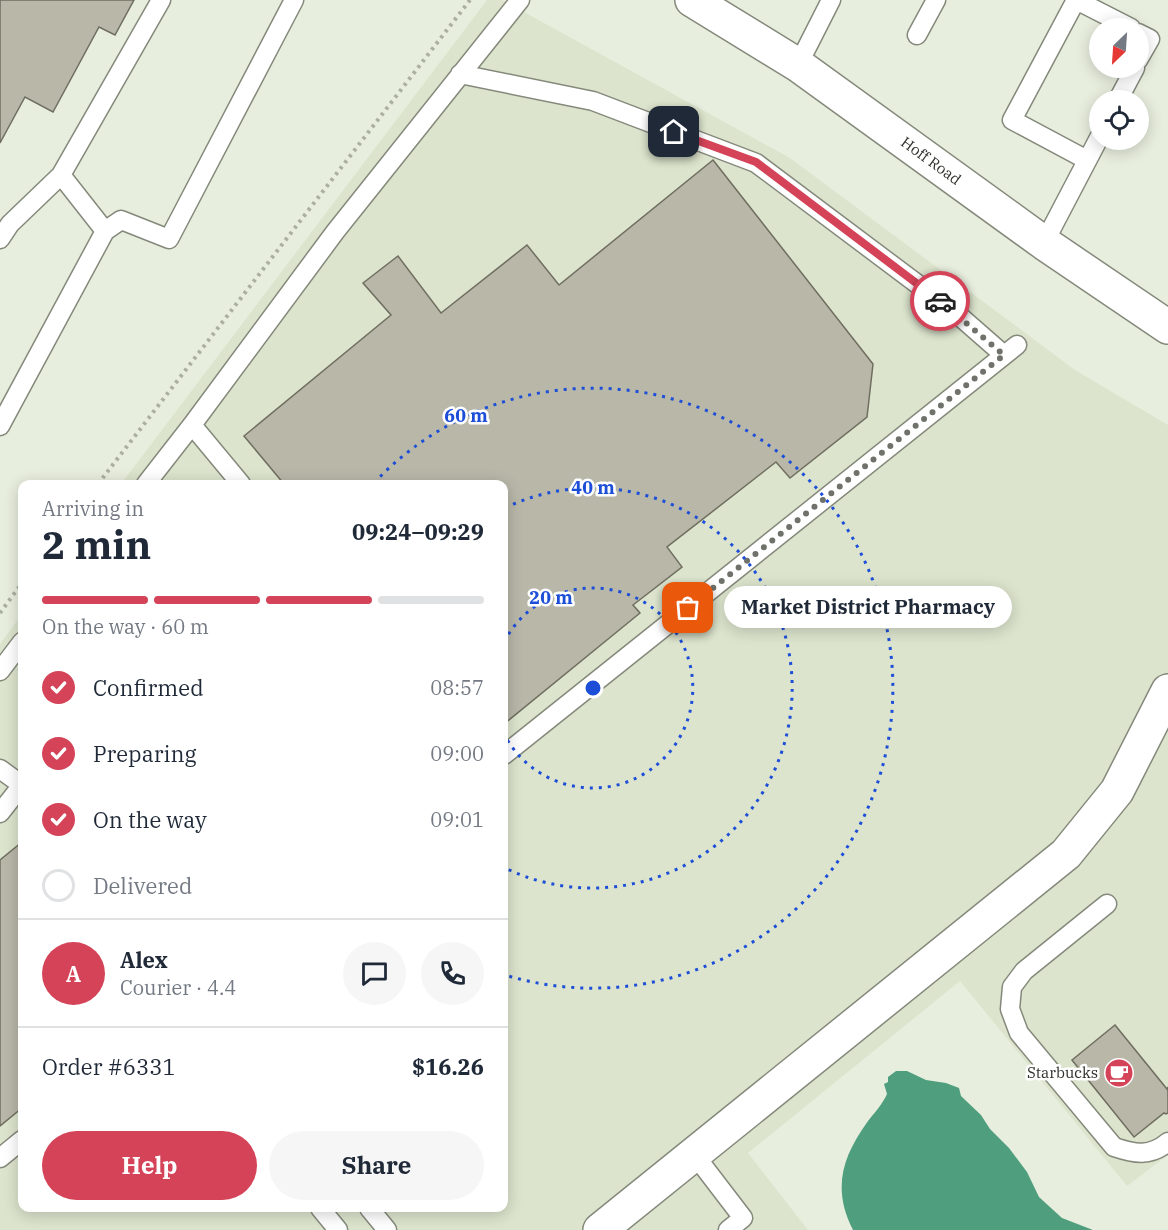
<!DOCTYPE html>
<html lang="en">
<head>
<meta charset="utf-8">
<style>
  :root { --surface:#fff; --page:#f6f6f7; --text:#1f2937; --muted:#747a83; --line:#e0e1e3; --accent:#d44358 }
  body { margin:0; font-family:"IBM Plex Serif",serif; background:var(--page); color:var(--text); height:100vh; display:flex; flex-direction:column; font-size:22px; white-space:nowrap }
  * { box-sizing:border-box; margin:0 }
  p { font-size:20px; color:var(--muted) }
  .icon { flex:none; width:33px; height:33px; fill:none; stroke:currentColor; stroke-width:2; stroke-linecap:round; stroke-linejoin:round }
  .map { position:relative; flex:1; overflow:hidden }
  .drawer { position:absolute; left:18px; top:480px; width:490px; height:732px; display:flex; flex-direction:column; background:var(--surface); border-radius:12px; box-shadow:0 3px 15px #0003 }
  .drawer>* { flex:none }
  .needle { width:39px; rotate:205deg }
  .fabs { position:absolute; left:1089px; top:18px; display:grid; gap:12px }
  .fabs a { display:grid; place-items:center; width:60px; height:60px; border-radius:50%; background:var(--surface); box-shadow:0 3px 15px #0003; font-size:30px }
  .pin { position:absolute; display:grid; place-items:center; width:51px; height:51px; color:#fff; margin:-26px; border-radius:12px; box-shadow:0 3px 9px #0006 }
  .courier { position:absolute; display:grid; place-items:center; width:60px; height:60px; margin:-30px; border:4px solid #d44358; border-radius:50%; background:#fff; color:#222; box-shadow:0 2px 8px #0007 }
  .bubble { position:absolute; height:42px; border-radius:21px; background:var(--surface); box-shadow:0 3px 15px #0003; font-size:20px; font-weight:700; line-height:42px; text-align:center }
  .headline em { font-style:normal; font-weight:700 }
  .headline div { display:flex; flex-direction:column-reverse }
  .headline { display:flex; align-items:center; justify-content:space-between; height:102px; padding:0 24px }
  h1 { font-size:39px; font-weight:700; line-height:45px }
  .bar { display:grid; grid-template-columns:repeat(4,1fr); gap:9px 6px; align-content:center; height:72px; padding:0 24px }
  .bar i { height:8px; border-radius:4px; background:var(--line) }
  .bar .current { background:var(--accent) }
  .bar p { grid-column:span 4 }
  .line { display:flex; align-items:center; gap:15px; padding:0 24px; border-top:2px solid var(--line) }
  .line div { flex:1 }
  .round { display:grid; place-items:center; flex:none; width:63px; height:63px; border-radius:32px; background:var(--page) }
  ol { padding:0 24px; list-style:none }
  li { display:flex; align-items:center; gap:18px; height:66px }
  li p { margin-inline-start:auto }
  li .icon { padding:6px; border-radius:50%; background:var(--accent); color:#fff; stroke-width:4 }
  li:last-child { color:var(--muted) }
  li i { width:33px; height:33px; border:3px solid var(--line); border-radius:50% }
  .primary-button { display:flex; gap:12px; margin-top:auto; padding:12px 24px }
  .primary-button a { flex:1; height:69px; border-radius:36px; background:var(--accent); color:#fff; font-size:24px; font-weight:700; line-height:69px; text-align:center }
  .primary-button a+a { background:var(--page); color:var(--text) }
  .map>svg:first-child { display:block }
</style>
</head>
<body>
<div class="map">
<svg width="1168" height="1230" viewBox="0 0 1168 1230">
  <rect width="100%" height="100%" fill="#e8eede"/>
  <path fill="#dce4cd" d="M487,0H502L790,158L1075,370L1168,425V1155L1127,1186L960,981L748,1153L808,1230H0V644L22,614V1208H504V484H121Z"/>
  <path fill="#4f9f7f" d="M896,1071H907L926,1080L946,1083L959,1088L961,1096L981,1115L990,1129L1009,1148L1027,1172L1039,1197L1062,1218L1093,1230H853C832,1189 842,1157 868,1121C875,1112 882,1105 887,1094L884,1084L888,1082V1077Z"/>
  <path fill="#b8b7a8" stroke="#6f6e60" stroke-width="1.5" d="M0,0H134L115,35L99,27L53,112L25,97L0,143Z
    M713,160L873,364L867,417L790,478L776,462L667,547L682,567L633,605L640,613L504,724V484H284L244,436L391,315L363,283L398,256L441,313L527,245L559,285Z
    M22,842V1108L0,1126V860Z
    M1115,1025L1167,1089L1168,1087V1113L1166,1114L1164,1113L1134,1137L1072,1060Z"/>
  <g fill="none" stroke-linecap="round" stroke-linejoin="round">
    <g stroke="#84897b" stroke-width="21">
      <path id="service" d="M1076,0L1012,120L1087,160
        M1076,0L1131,28
        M1138,33L1150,39L1138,60
        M917,35L936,0
        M798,65L831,0
        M460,74L593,101L756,163L956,313L1004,355
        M1118,100L1135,68
        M61,175L105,231
        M0,239L10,224L61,175L161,0
        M1044,243L1100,136
        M192,425L241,484
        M0,426L105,231L121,220L169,239L294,0
        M146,484L192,425L335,232L520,0
        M0,671L22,642
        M504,755L1017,345
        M0,769L22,785
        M0,813L22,785
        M1107,904L1024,971L1012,987L1010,1009L1019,1033L1114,1147C1135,1154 1150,1157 1168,1142
        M694,1154L743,1218L728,1230
        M0,1158L22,1140
        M320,1208L338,1230
        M369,1208L387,1230"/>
    </g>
    <g stroke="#84897b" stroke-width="36">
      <path id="minor" d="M692,0L798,65L1044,243L1168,327
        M600,1230L1066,854L1117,791L1168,691"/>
    </g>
    <path stroke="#aaafa2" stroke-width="4" stroke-dasharray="3 4.5" stroke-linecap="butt" d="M98,484L470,0
      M0,613L22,583"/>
    <use href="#service" stroke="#fff" stroke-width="18"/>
    <use href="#minor" stroke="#fff" stroke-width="33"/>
  </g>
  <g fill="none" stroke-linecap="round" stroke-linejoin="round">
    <path stroke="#6f726a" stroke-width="6" stroke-dasharray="0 10.8" d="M688,608L1004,355L940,301"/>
    <path stroke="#d44358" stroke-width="8" d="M674,132L756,162L940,301"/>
  </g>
  <g fill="none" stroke="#1d4ed8" stroke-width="3" stroke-dasharray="3 6">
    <path d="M504 642A100 100 0 1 1 504 734"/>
    <path d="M505 508A200 200 0 1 1 505 868"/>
    <path d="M374 483A300 300 0 1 1 505 975"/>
  </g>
  <defs>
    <g id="cafe-disc" transform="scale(1.5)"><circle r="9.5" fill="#d44358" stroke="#fff"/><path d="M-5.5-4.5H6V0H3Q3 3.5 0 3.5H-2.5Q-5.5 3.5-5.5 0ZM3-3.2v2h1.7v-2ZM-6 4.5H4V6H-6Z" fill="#fff"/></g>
  </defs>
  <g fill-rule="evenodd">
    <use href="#cafe-disc" x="1119" y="1073"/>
  </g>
  <g text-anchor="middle" stroke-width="5" stroke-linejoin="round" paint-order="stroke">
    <g font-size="15" fill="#2e302b" stroke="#fff">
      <text transform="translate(931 161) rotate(36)" y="5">Hoff Road</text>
    </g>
    <g font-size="15" fill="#2e302b" stroke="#fff" text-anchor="end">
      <text x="1098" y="1078">Starbucks</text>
    </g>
  </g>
  <circle cx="593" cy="688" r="9" fill="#1d4ed8" stroke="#fff" stroke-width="3"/>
  <g font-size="18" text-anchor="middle" font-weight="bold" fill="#1d4ed8" stroke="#fff" stroke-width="5" stroke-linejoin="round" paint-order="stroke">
    <text x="466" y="422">60 m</text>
    <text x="593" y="494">40 m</text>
    <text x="551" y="604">20 m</text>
  </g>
</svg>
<div class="fabs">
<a><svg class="needle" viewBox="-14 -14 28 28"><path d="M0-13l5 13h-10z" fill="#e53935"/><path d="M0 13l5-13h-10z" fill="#747a83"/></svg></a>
<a><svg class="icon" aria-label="locate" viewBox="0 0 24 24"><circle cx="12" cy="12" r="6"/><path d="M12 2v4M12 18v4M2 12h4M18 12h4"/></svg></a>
</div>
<div class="pin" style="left:688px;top:608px;background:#ea580c"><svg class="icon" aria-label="bag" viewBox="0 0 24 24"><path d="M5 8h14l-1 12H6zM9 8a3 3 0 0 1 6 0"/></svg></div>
<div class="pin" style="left:674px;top:132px;background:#1f2937"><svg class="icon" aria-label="home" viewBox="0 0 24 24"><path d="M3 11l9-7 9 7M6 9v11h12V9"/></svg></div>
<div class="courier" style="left:940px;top:301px"><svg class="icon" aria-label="car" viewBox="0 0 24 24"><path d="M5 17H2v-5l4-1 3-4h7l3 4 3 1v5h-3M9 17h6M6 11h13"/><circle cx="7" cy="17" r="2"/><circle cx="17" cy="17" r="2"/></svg></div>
<div class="bubble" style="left:724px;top:586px;width:288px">Market District Pharmacy</div>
<section class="drawer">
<div class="headline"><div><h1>2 min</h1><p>Arriving in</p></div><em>09:24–09:29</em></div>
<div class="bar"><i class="current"></i><i class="current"></i><i class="current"></i><i></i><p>On the way · 60 m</p></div>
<ol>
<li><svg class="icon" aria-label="check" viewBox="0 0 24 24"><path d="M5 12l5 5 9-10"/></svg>Confirmed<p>08:57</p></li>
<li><svg class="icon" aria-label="check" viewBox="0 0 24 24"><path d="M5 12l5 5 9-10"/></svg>Preparing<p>09:00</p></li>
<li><svg class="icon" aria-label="check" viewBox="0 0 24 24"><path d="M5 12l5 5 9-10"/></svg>On the way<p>09:01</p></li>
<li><i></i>Delivered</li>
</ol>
<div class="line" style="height:108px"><b class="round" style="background:var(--accent);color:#fff">A</b><div><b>Alex</b><p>Courier · 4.4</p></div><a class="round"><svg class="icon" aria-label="chat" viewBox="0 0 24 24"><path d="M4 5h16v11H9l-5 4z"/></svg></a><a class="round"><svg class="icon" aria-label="phone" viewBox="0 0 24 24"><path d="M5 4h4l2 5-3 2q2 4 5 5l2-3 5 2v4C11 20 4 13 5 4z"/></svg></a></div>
<div class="line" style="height:78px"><div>Order #6331</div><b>$16.26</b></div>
<div class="primary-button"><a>Help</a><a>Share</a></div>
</section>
</div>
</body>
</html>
